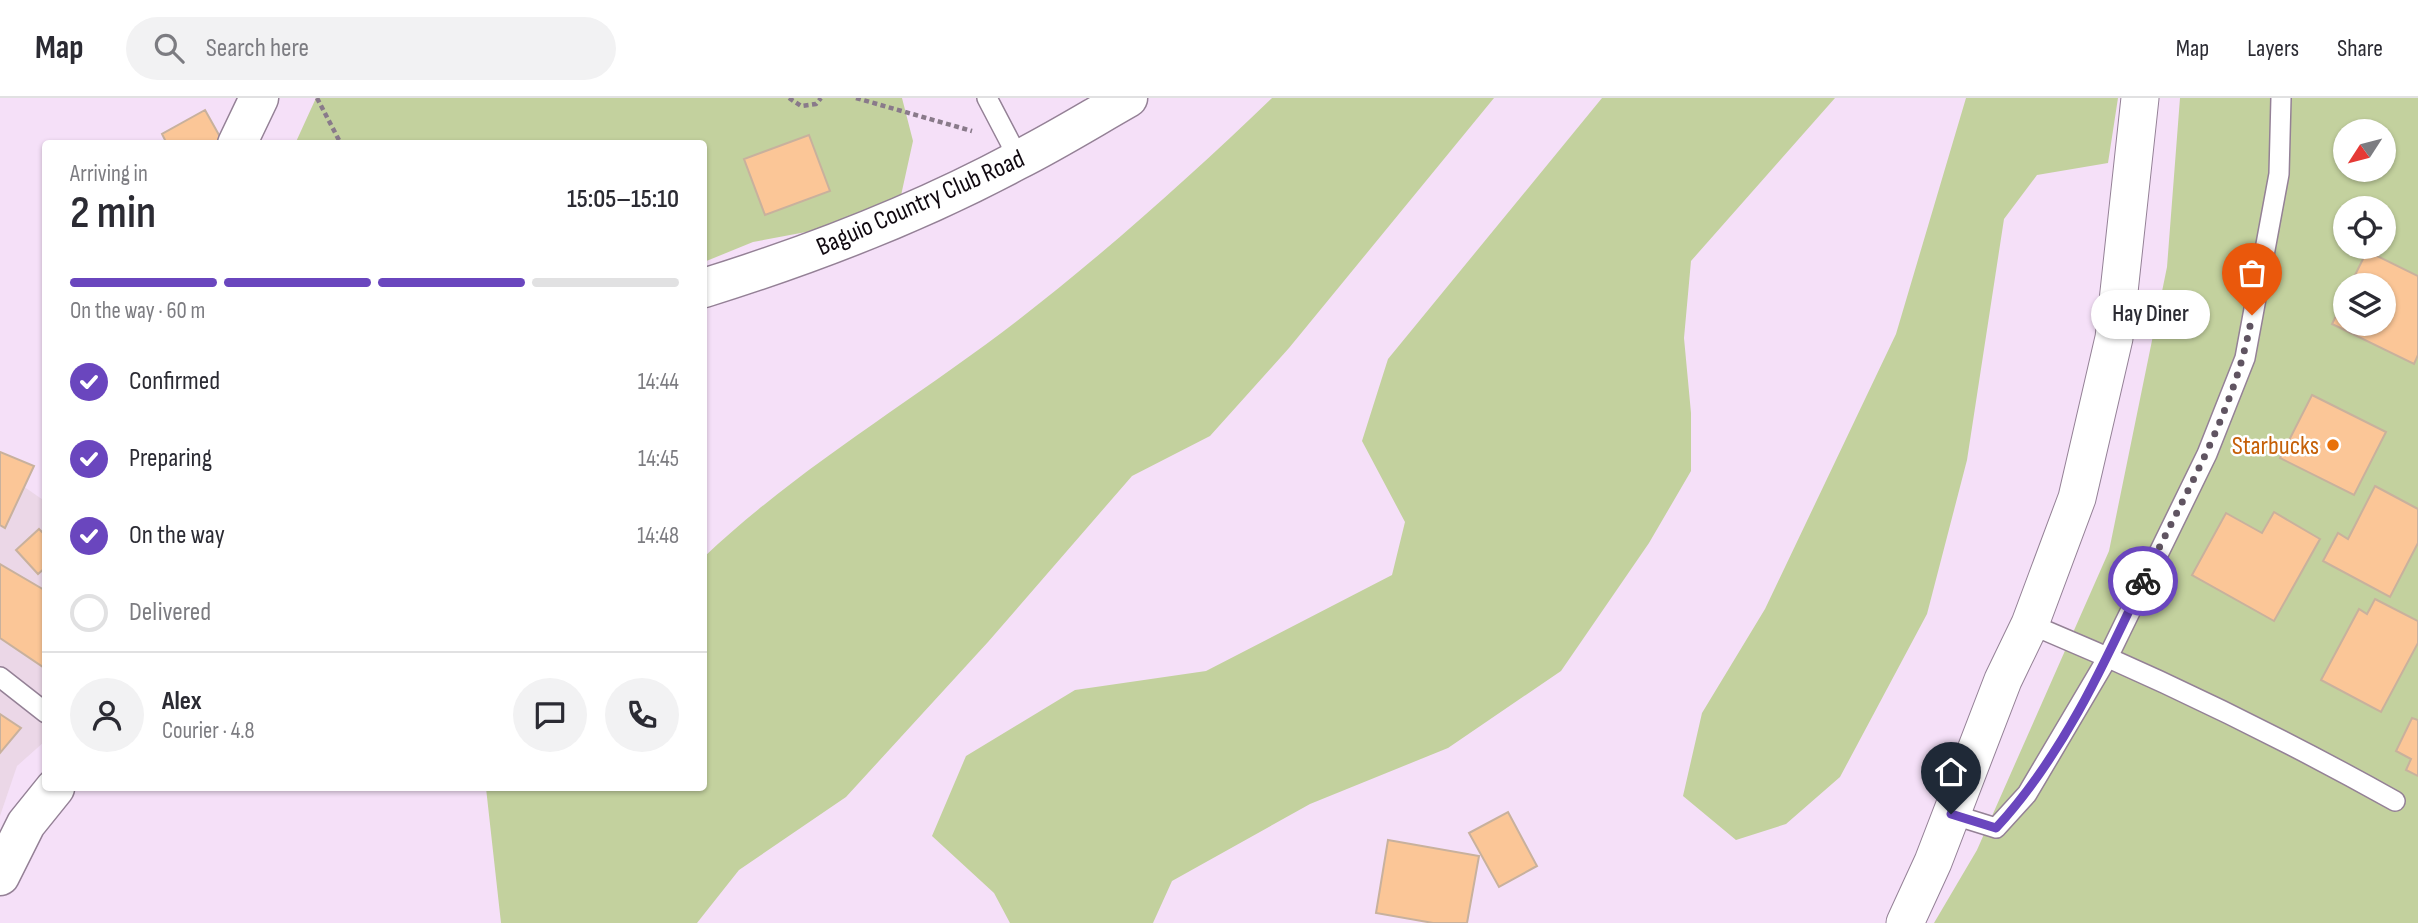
<!DOCTYPE html>
<html lang="en">
<head>
<meta charset="utf-8">
<style>
  :root { --surface:#fff; --page:#f2f2f3; --text:#2b2b33; --muted:#7c7c81; --line:#e1e1e2; --accent:#6a46be }
  body { margin:0; font-family:"Sofia Sans Condensed",sans-serif; background:var(--page); color:var(--text); height:100vh; display:flex; flex-direction:column; font-size:26px; white-space:nowrap }
  * { box-sizing:border-box; margin:0 }
  p { font-size:23px; color:var(--muted) }
  .icon { flex:none; width:38px; height:38px; fill:none; stroke:currentColor; stroke-width:2; stroke-linecap:round; stroke-linejoin:round }
  .map { position:relative; flex:1; overflow:hidden }
  .drawer { position:absolute; left:42px; top:42px; width:665px; height:651px; display:flex; flex-direction:column; background:var(--surface); border-radius:7px; box-shadow:0 2px 5px #0004 }
  .drawer>* { flex:none }
  .needle { width:46px; rotate:234deg }
  .buttons { position:absolute; left:2333px; top:21px; display:grid; gap:14px }
  .buttons a { display:grid; place-items:center; width:63px; height:63px; border-radius:50%; background:var(--surface); box-shadow:0 2px 5px #0004; font-size:35px }
  .pin { position:absolute; display:grid; place-items:center; width:60px; height:60px; color:#fff; margin:-72px -30px; border-radius:50% 50% 50% 0; rotate:-45deg; box-shadow:0 0 7px #0007 }
  .pin .icon { rotate:45deg }
  .courier { position:absolute; display:grid; place-items:center; width:70px; height:70px; margin:-35px; border:5px solid #6a46be; border-radius:50%; background:#fff; color:#222; box-shadow:0 2px 9px #0007 }
  .bubble { position:absolute; height:49px; border-radius:24px; background:var(--surface); box-shadow:0 2px 5px #0004; font-size:23px; font-weight:600; line-height:49px; text-align:center }
  .headline em { font-style:normal; font-weight:600 }
  .headline div { display:flex; flex-direction:column-reverse }
  .headline { display:flex; align-items:center; justify-content:space-between; height:119px; padding:0 28px }
  h1 { font-size:46px; font-weight:600; line-height:52px }
  .bar { display:grid; grid-template-columns:repeat(4,1fr); gap:10px 7px; align-content:center; height:84px; padding:0 28px }
  .bar i { height:9px; border-radius:5px; background:var(--line) }
  .bar .on { background:var(--accent) }
  .bar p { grid-column:span 4 }
  .line { display:flex; align-items:center; gap:18px; padding:0 28px; border-top:2px solid var(--line) }
  .line div { flex:1 }
  .round { display:grid; place-items:center; flex:none; width:74px; height:74px; border-radius:37px; background:var(--page) }
  ol { padding:0 28px; list-style:none }
  li { display:flex; align-items:center; gap:21px; height:77px }
  li p { margin-inline-start:auto }
  li .icon { padding:7px; border-radius:50%; background:var(--accent); color:#fff; stroke-width:4 }
  li:last-child { color:var(--muted) }
  li i { width:38px; height:38px; border:4px solid var(--line); border-radius:50% }
  header { display:flex; align-items:center; gap:42px; box-sizing:border-box; height:98px; padding:0 35px; background:var(--surface); border-bottom:2px solid var(--line) }
  header strong { font-size:33px }
  nav { display:flex; gap:38px; margin-inline-start:auto; font-size:24px }
  .search { width:490px; height:63px; background:var(--page); display:flex; align-items:center; gap:18px; box-sizing:border-box; padding:0 24px; border-radius:38px; color:var(--muted); font-size:26px }
  .map>svg:first-child { display:block }
</style>
</head>
<body>
<header>
<strong>Map</strong>
<div class="search"><svg class="icon" aria-label="search" viewBox="0 0 24 24"><circle cx="10" cy="10" r="6"/><path d="M15 15l6 6"/></svg>Search here</div>
<nav><a>Map</a><a>Layers</a><a>Share</a></nav>
</header>
<div class="map">
<svg width="2418" height="825" viewBox="0 0 2418 825">
  <rect width="100%" height="100%" fill="#f5e0f8"/>
  <path fill="#ebd7e7" d="M0,372L46,404L45,643L17,668L0,718Z"/>
  <path fill="#c3d19e" fill-rule="evenodd" d="M316,0H902L913,43L900,102L822,131L753,144L704,164V46H295Z
    M1272,0H1494L1289,250L1210,338L1132,378L988,544L846,699L739,772L697,825H501L486,690H704V459C799,369 913,303 1017,223C1106,154 1191,78 1272,0Z
    M1602,0H1835L1691,163L1684,240L1691,315V373L1649,445L1561,573L1448,650L1310,706L1172,783L1153,825H1010L994,795L932,738L966,658L1075,592L1206,573L1392,477L1405,424L1362,343L1388,261Z
    M1966,0H2118L2108,65L2037,77L2004,121L1967,362L1927,516L1840,679L1786,726L1736,742L1683,698L1702,615L1765,511L1896,236Z
    M2180,0H2418V825H1934L1977,752L2109,453L2167,169ZM2345,33H2384V72H2345ZM2345,110H2384V149H2345ZM2345,187H2384V226H2345Z"/>
  <path fill="#fbc697" stroke="#c8b19d" stroke-width="2" d="M205,12L223,44L167,46L162,36Z
    M809,37L830,93L765,117L744,61Z
    M2367,153L2418,178V257L2414,266L2332,226L2345,199V226H2384V187H2350Z
    M2312,297L2386,334L2354,397L2280,360Z
    M0,354L34,368L5,430L0,427Z
    M2375,388L2418,411V445L2390,499L2323,463L2338,435L2348,441Z
    M2274,414L2320,441L2274,523L2192,477L2226,415L2262,435Z
    M39,431L46,438V469L38,476L16,452Z
    M0,466L46,493V571L0,540Z
    M2375,501L2418,523V545L2381,614L2321,582L2359,511L2367,516Z
    M0,616L21,630L0,655Z
    M2412,620L2418,622V678L2406,672L2411,661L2396,653Z
    M1508,714L1537,768L1499,789L1469,735Z
    M1388,742L1479,758L1467,825H1433L1376,815Z"/>
  <g fill="none" stroke-linecap="round" stroke-linejoin="round">
    <g stroke="#948196" stroke-width="22">
      <path id="service" d="M987,0L1010,44L1016,64
        M2030,526C2155,578 2277,637 2395,703
        M0,579L46,615
        M1951,716L1996,730L2027,696L2108,559L2207,356L2245,260L2279,76L2281,0"/>
    </g>
    <g stroke="#948196" stroke-width="39">
      <path id="minor" d="M1905,825L1933,764L2003,582L2030,526L2077,400L2114,240L2140,0"/>
    </g>
    <g stroke="#948196" stroke-width="41">
      <path id="tertiary" d="M704,190C810,157 917,116 1016,63C1054,44 1091,21 1128,0"/>
    </g>
    <g stroke="#948196" stroke-width="41">
      <path id="secondary" d="M237,46L259,0
        M0,778L26,726L55,690"/>
    </g>
    <path stroke="#897a8a" stroke-width="4.5" stroke-dasharray="5 3.5" stroke-linecap="butt" d="M317,0L341,46
      M789,0L801,8L816,6L821,0
      M856,0L972,33"/>
    <use href="#service" stroke="#fff" stroke-width="19"/>
    <use href="#minor" stroke="#fff" stroke-width="37"/>
    <use href="#tertiary" stroke="#fff" stroke-width="38"/>
    <use href="#secondary" stroke="#fff" stroke-width="38"/>
  </g>
  <g fill="none" stroke-linecap="round" stroke-linejoin="round">
    <path stroke="#605461" stroke-width="7" stroke-dasharray="0 12.6" d="M2143,483C2184,396 2236,313 2252,217"/>
    <path stroke="#6a46be" stroke-width="9" d="M1951,716L1996,730C2061,660 2103,569 2143,483"/>
  </g>
  <circle fill="#e8710a" stroke="#fff" stroke-width="2.5" cx="2333" cy="347" r="7"/>
  <g text-anchor="middle" stroke-width="5" stroke-linejoin="round" paint-order="stroke">
    <g font-size="26" fill="#100910" stroke="#fff">
      <text transform="translate(920 104) rotate(-24)" y="9">Baguio Country Club Road</text>
    </g>
    <g font-size="26" fill="#c56008" stroke="#fff" text-anchor="end">
      <text x="2319" y="356">Starbucks</text>
    </g>
  </g>
</svg>
<div class="buttons">
<a><svg class="needle" viewBox="-14 -14 28 28"><path d="M0-13l5 13h-10z" fill="#e53935"/><path d="M0 13l5-13h-10z" fill="#7c7c81"/></svg></a>
<a><svg class="icon" aria-label="locate" viewBox="0 0 24 24"><circle cx="12" cy="12" r="6"/><path d="M12 2v4M12 18v4M2 12h4M18 12h4"/></svg></a>
<a><svg class="icon" aria-label="layers" viewBox="0 0 24 24"><path d="M12 4l9 5-9 5-9-5zM3 14l9 5 9-5"/></svg></a>
</div>
<div class="pin" style="left:2252px;top:217px;background:#ea580c"><svg class="icon" aria-label="bag" viewBox="0 0 24 24"><path d="M5 8h14l-1 12H6zM9 8a3 3 0 0 1 6 0"/></svg></div>
<div class="pin" style="left:1951px;top:716px;background:#1f2937"><svg class="icon" aria-label="home" viewBox="0 0 24 24"><path d="M3 11l9-7 9 7M6 9v11h12V9"/></svg></div>
<div class="courier" style="left:2143px;top:483px"><svg class="icon" aria-label="bike" viewBox="0 0 24 24"><circle cx="6" cy="16" r="4"/><circle cx="18" cy="16" r="4"/><path d="M6 16l4-8h5l3 8M10 8l3 8H6M13 5h3"/></svg></div>
<div class="bubble" style="left:2091px;top:192px;width:119px">Hay Diner</div>
<section class="drawer">
<div class="headline"><div><h1>2 min</h1><p>Arriving in</p></div><em>15:05–15:10</em></div>
<div class="bar"><i class="on"></i><i class="on"></i><i class="on"></i><i></i><p>On the way · 60 m</p></div>
<ol>
<li><svg class="icon" aria-label="check" viewBox="0 0 24 24"><path d="M5 12l5 5 9-10"/></svg>Confirmed<p>14:44</p></li>
<li><svg class="icon" aria-label="check" viewBox="0 0 24 24"><path d="M5 12l5 5 9-10"/></svg>Preparing<p>14:45</p></li>
<li><svg class="icon" aria-label="check" viewBox="0 0 24 24"><path d="M5 12l5 5 9-10"/></svg>On the way<p>14:48</p></li>
<li><i></i>Delivered</li>
</ol>
<div class="line" style="height:126px"><a class="round"><svg class="icon" aria-label="person" viewBox="0 0 24 24"><circle cx="12" cy="8" r="4"/><path d="M4 21q1-7 8-7t8 7"/></svg></a><div><b>Alex</b><p>Courier · 4.8</p></div><a class="round"><svg class="icon" aria-label="chat" viewBox="0 0 24 24"><path d="M4 5h16v11H9l-5 4z"/></svg></a><a class="round"><svg class="icon" aria-label="phone" viewBox="0 0 24 24"><path d="M5 4h4l2 5-3 2q2 4 5 5l2-3 5 2v4C11 20 4 13 5 4z"/></svg></a></div>
</section>
</div>
</body>
</html>
